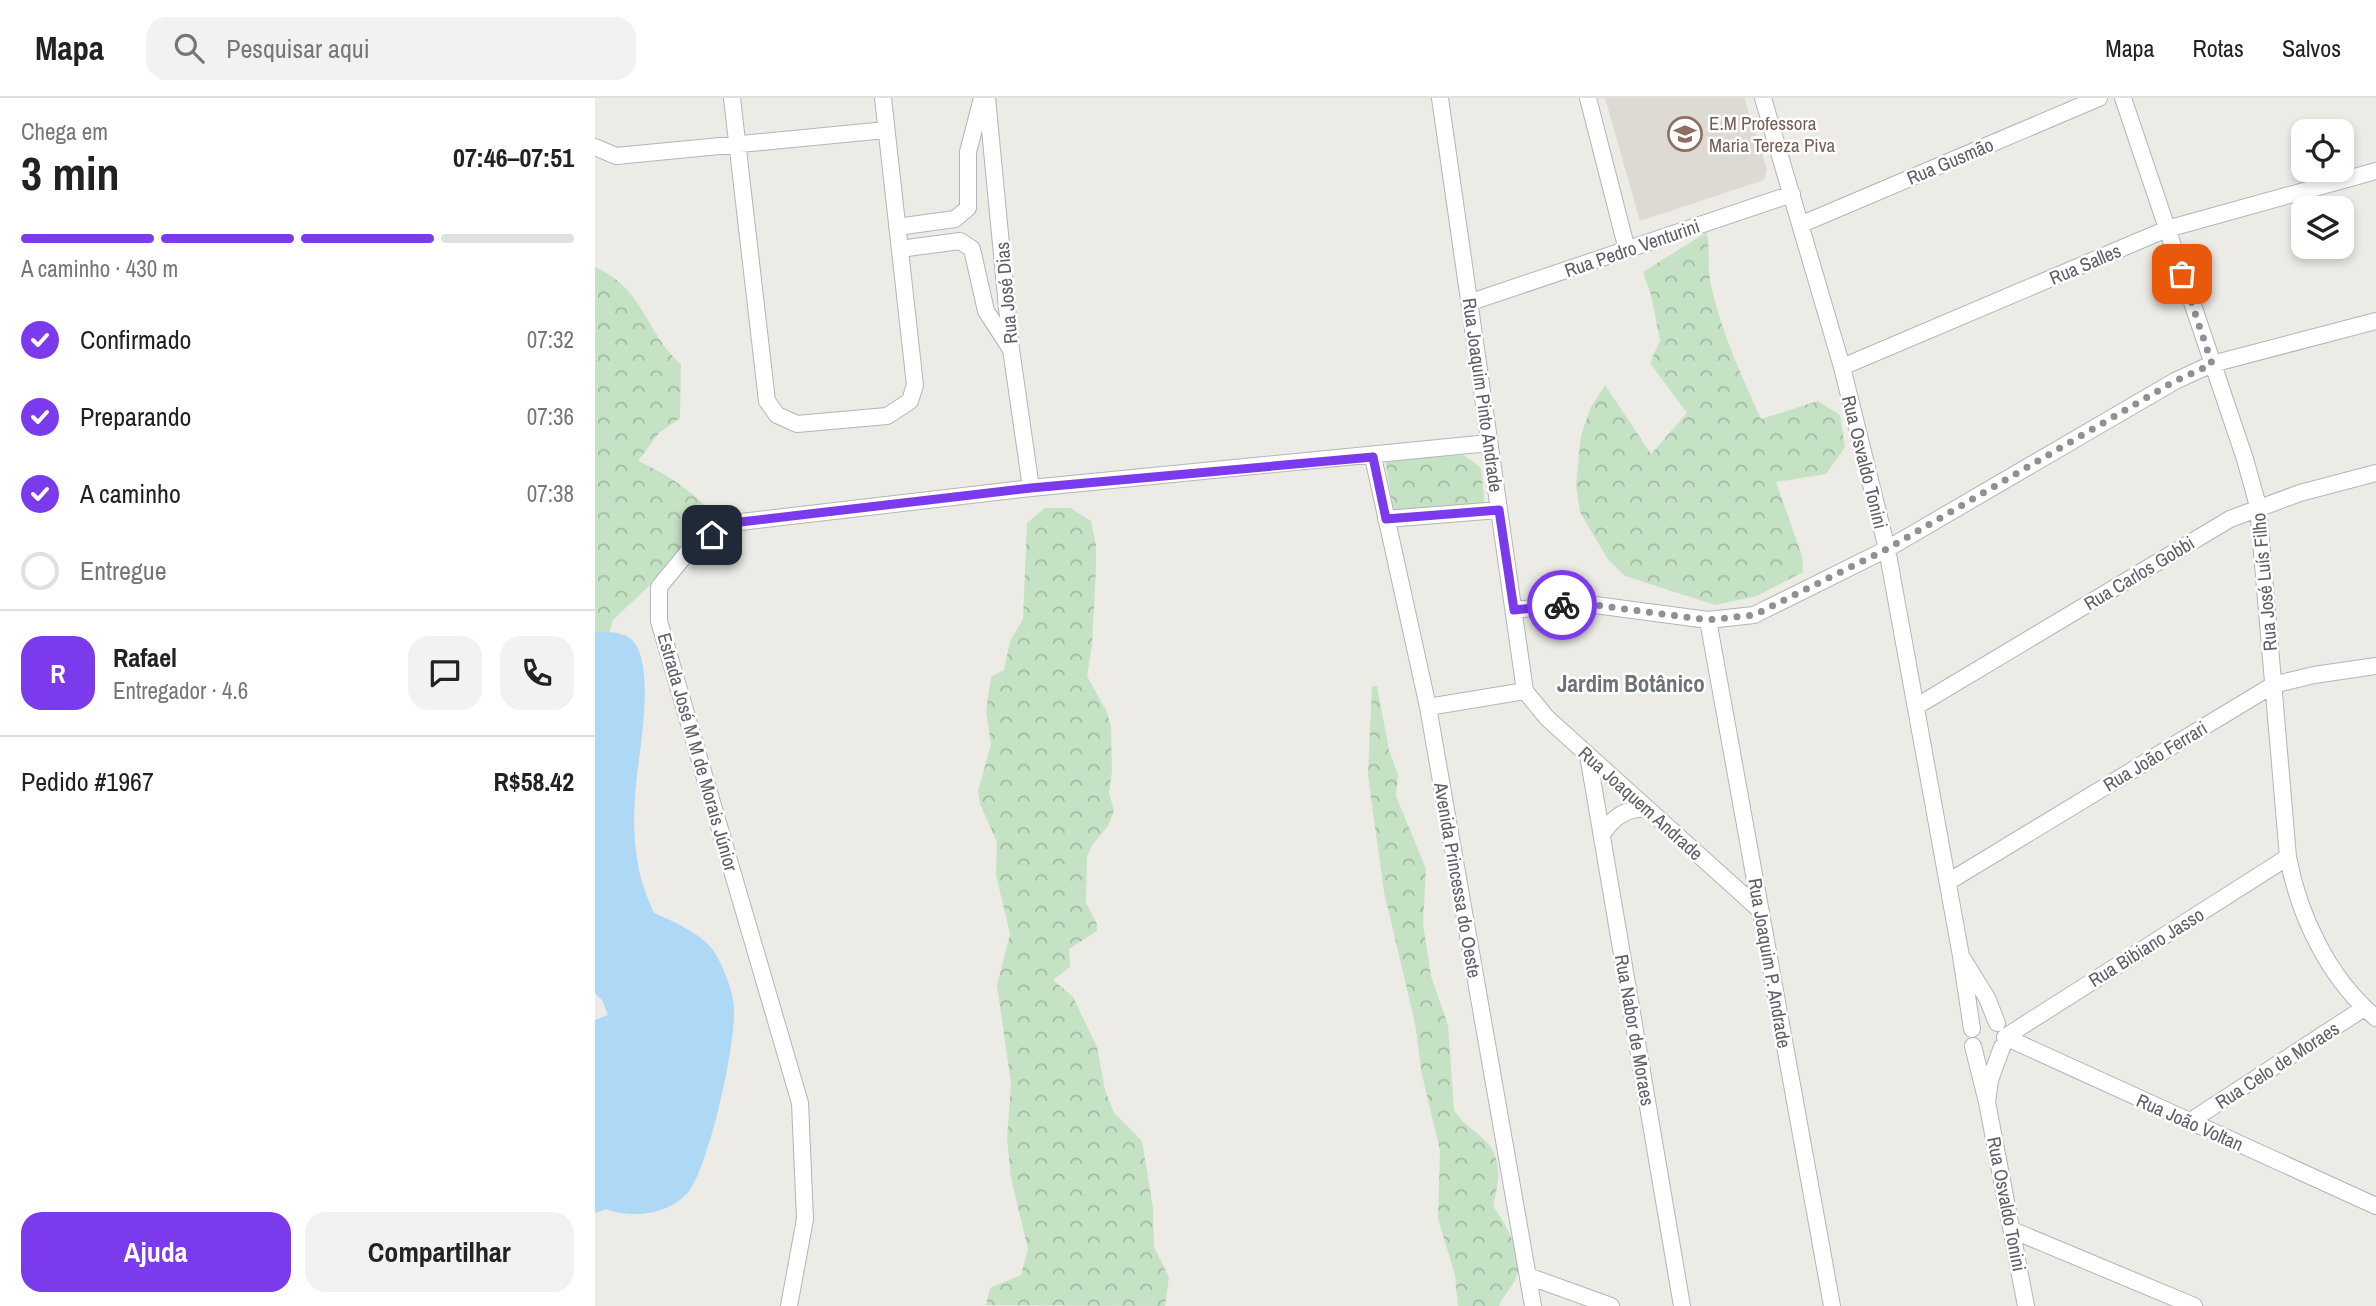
<!DOCTYPE html>
<html lang="pt">
<head>
<meta charset="utf-8">
<style>
  :root { --surface:#fff; --page:#f2f2f2; --text:#222; --muted:#767676; --line:#e0e0e0; --accent:#7c3aed }
  body { margin:0; font-family:"Archivo Narrow",sans-serif; background:var(--page); color:var(--text); height:100vh; display:flex; flex-direction:column; font-size:26px; white-space:nowrap }
  * { box-sizing:border-box; margin:0 }
  p { font-size:23px; color:var(--muted) }
  .icon { flex:none; width:38px; height:38px; fill:none; stroke:currentColor; stroke-width:2; stroke-linecap:round; stroke-linejoin:round }
  .map { position:relative; flex:1; overflow:hidden }
  .drawer { display:flex; flex-direction:column; background:var(--surface); width:595px }
  .drawer>* { flex:none }
  .controls { position:absolute; left:1696px; top:21px; display:grid; gap:14px }
  .controls a { display:grid; place-items:center; width:63px; height:63px; border-radius:14px; background:var(--surface); box-shadow:0 4px 10px #0003; font-size:35px }
  .pin { position:absolute; display:grid; place-items:center; width:60px; height:60px; color:#fff; margin:-30px; border-radius:14px; box-shadow:0 4px 10px #0006 }
  .courier { position:absolute; display:grid; place-items:center; width:70px; height:70px; margin:-35px; border:5px solid #7c3aed; border-radius:50%; background:#fff; color:#222; box-shadow:0 2px 9px #0007 }
  .summary em { font-style:normal; font-weight:700 }
  .summary div { display:flex; flex-direction:column-reverse }
  .summary { display:flex; align-items:center; justify-content:space-between; height:119px; padding:0 21px }
  h1 { font-size:46px; font-weight:700; line-height:52px }
  .bar { display:grid; grid-template-columns:repeat(4,1fr); gap:10px 7px; align-content:center; height:84px; padding:0 21px }
  .bar i { height:9px; border-radius:5px; background:var(--line) }
  .bar .active { background:var(--accent) }
  .bar p { grid-column:span 4 }
  .line { display:flex; align-items:center; gap:18px; padding:0 21px; border-top:2px solid var(--line) }
  .line div { flex:1 }
  .round { display:grid; place-items:center; flex:none; width:74px; height:74px; border-radius:21px; background:var(--page) }
  ol { padding:0 21px; list-style:none }
  li { display:flex; align-items:center; gap:21px; height:77px }
  li p { margin-inline-start:auto }
  li .icon { padding:7px; border-radius:50%; background:var(--accent); color:#fff; stroke-width:4 }
  li:last-child { color:var(--muted) }
  li i { width:38px; height:38px; border:4px solid var(--line); border-radius:50% }
  .button { display:flex; gap:14px; margin-top:auto; padding:14px 21px }
  .button a { flex:1; height:80px; border-radius:21px; background:var(--accent); color:#fff; font-size:28px; font-weight:700; line-height:80px; text-align:center }
  .button a+a { background:var(--page); color:var(--text) }
  header { display:flex; align-items:center; gap:42px; box-sizing:border-box; height:98px; padding:0 35px; background:var(--surface); border-bottom:2px solid var(--line) }
  header strong { font-size:33px }
  nav { display:flex; gap:38px; margin-inline-start:auto; font-size:24px }
  .search { width:490px; height:63px; background:var(--page); display:flex; align-items:center; gap:18px; box-sizing:border-box; padding:0 24px; border-radius:21px; color:var(--muted); font-size:26px }
  main { display:flex; flex:1; min-height:0 }
  .map>svg:first-child { display:block }
</style>
</head>
<body>
<header>
<strong>Mapa</strong>
<div class="search"><svg class="icon" aria-label="search" viewBox="0 0 24 24"><circle cx="10" cy="10" r="6"/><path d="M15 15l6 6"/></svg>Pesquisar aqui</div>
<nav><a>Mapa</a><a>Rotas</a><a>Salvos</a></nav>
</header>
<main>
<section class="drawer">
<div class="summary"><div><h1>3 min</h1><p>Chega em</p></div><em>07:46–07:51</em></div>
<div class="bar"><i class="active"></i><i class="active"></i><i class="active"></i><i></i><p>A caminho · 430 m</p></div>
<ol>
<li><svg class="icon" aria-label="check" viewBox="0 0 24 24"><path d="M5 12l5 5 9-10"/></svg>Confirmado<p>07:32</p></li>
<li><svg class="icon" aria-label="check" viewBox="0 0 24 24"><path d="M5 12l5 5 9-10"/></svg>Preparando<p>07:36</p></li>
<li><svg class="icon" aria-label="check" viewBox="0 0 24 24"><path d="M5 12l5 5 9-10"/></svg>A caminho<p>07:38</p></li>
<li><i></i>Entregue</li>
</ol>
<div class="line" style="height:126px"><b class="round" style="background:var(--accent);color:#fff">R</b><div><b>Rafael</b><p>Entregador · 4.6</p></div><a class="round"><svg class="icon" aria-label="chat" viewBox="0 0 24 24"><path d="M4 5h16v11H9l-5 4z"/></svg></a><a class="round"><svg class="icon" aria-label="phone" viewBox="0 0 24 24"><path d="M5 4h4l2 5-3 2q2 4 5 5l2-3 5 2v4C11 20 4 13 5 4z"/></svg></a></div>
<div class="line" style="height:91px"><div>Pedido #1967</div><b>R$58.42</b></div>
<div class="button"><a>Ajuda</a><a>Compartilhar</a></div>
</section>
<div class="map">
<svg width="1781" height="1208" viewBox="0 0 1781 1208">
  <defs>
    <pattern id="forest-crowns" width="20" height="18" patternUnits="userSpaceOnUse" patternTransform="scale(1.75)"><rect width="20" height="18" fill="#c5e2c4"/><path d="M2 6a3 3 0 1 1 6 0M12 15a3 3 0 1 1 6 0" fill="none" stroke="#a3bba3"/></pattern>
  </defs>
  <rect width="100%" height="100%" fill="#edebe5"/>
  <path fill="#dddad3" d="M1010,0H1149L1172,71L1169,82L1045,123Z"/>
  <path fill="url(#forest-crowns)" d="M1112,134C1115,152 1112,171 1116,188C1127,235 1146,277 1166,321L1223,303L1245,317L1250,349L1231,376L1181,384L1207,458L1208,474L1162,498L1120,507L1030,478L1012,460L985,414L981,387L986,337L996,309L1010,287L1056,356L1092,315L1055,265L1065,242L1056,197L1048,174Z
    M0,169C49,190 51,236 86,266L85,320L64,335L43,363C70,375 117,403 125,433L87,457L18,522L11,544L0,557Z
    M869,357L886,370L890,408L799,416L790,361Z
    M450,410H475L496,423L501,447V471L497,547L492,578L512,614L516,629L517,673L514,694L519,713L513,728L497,747L492,759L491,805L502,826V833L474,851L475,869L458,882L478,899L502,949L510,992L519,1015L547,1043L558,1110L559,1149L574,1179L570,1208L391,1207L395,1190L426,1177L433,1151L416,1080L412,1040L416,986L402,887L415,836L401,777L402,744L385,706L383,693L396,646L391,613L396,579L409,572L415,543L428,521L432,425Z
    M777,588H782L794,652L803,677L801,698L831,771L828,826L836,878L853,927L859,1012C865,1022 874,1029 883,1036C909,1057 905,1079 898,1108C910,1125 930,1158 921,1180C917,1190 908,1197 904,1208H863L860,1177L843,1121L845,1052L827,977L820,925L789,794L773,678Z"/>
  <path fill="#add8f6" d="M0,534C11,534 27,533 36,541C61,563 45,648 42,678C39,701 38,730 41,753C43,775 50,795 59,815C78,823 105,835 118,852C126,863 136,888 138,902C145,933 114,1068 94,1093C75,1117 37,1121 11,1111L0,1115V922L13,917L7,902L0,895Z"/>
  <g fill="none" stroke-linecap="round" stroke-linejoin="round">
    <g stroke="#b2b5b8" stroke-width="18">
      <path id="minor" d="M137,0L172,303L182,317L202,326L292,318L315,303L320,287L288,0
        M392,0L416,251L436,390
        M845,0L930,593
        M993,0L1032,152
        M1168,0L1247,269L1292,451L1366,858
        M1528,0L1650,361L1663,408L1693,759C1704,818 1734,881 1781,920
        M0,49L21,58L291,32
        M1207,126L1504,0
        M302,129L360,121L373,110V54L387,0
        M305,151L365,143L377,151L391,213L415,250
        M876,204L1197,96
        M1247,269L1572,131L1781,73
        M778,359L833,609L938,1208
        M791,421L904,412
        M919,512L985,505L1113,522L1159,517L1292,451L1580,283L1617,266L1781,223
        M1113,522L1237,1208
        M930,593L952,620L1166,813
        M1322,608L1635,421L1705,395L1781,375
        M833,609L930,593
        M993,657L1087,1208
        M1007,737C1017,720 1031,709 1052,711
        M1353,784L1678,587L1719,577L1781,568
        M1377,931L1366,858L1392,900L1402,925
        M1410,939L1781,1108
        M1410,939L1693,759
        M1378,948L1392,1004L1395,982L1407,949
        M1392,1004L1431,1208
        M1594,1024L1769,910
        M1417,1132L1599,1208
        M933,1178L1016,1208
        M194,1208L210,1121L205,1005L64,523V489L97,449L137,425L436,390L894,345"/>
    </g>
    <use href="#minor" stroke="#fff" stroke-width="16"/>
  </g>
  <g fill="none" stroke-linecap="round" stroke-linejoin="round">
    <path stroke="#8f9191" stroke-width="7" stroke-dasharray="0 12.6" d="M967,507L985,505L1113,522L1159,517L1292,451L1580,283L1617,266L1587,176"/>
    <path stroke="#7c3aed" stroke-width="9" d="M117,437L137,425L436,390L778,359L791,421L904,412L919,512L967,507"/>
  </g>
  <defs>
    <g id="school-ring" transform="scale(1.75)"><circle r="9.5" fill="#fff" stroke="#8d6e63" stroke-width="1.5"/><path d="M0-5L7-2L0 1L-7-2ZM-4 1L0 2.5L4 1V4Q0 6-4 4Z" fill="#8d6e63"/></g>
  </defs>
  <g fill-rule="evenodd">
    <use href="#school-ring" x="1090" y="36"/>
  </g>
  <g text-anchor="middle" stroke-width="5" stroke-linejoin="round" paint-order="stroke">
    <g font-size="19" fill="#785e54" stroke="#fff" text-anchor="start">
      <text x="1114" y="32">E.M Professora<tspan x="1114" dy="22">Maria Tereza Piva</tspan></text>
    </g>
    <g font-size="19" fill="#5d6064" stroke="#fff">
      <text transform="translate(1355 63) rotate(-23)" y="7">Rua Gusmão</text>
      <text transform="translate(1037 150) rotate(-19)" y="7">Rua Pedro Venturini</text>
      <text transform="translate(1490 166) rotate(-23)" y="7">Rua Salles</text>
      <text transform="translate(411 195) rotate(-95)" y="7">Rua José Dias</text>
      <text transform="translate(888 297) rotate(82)" y="7">Rua Joaquim Pinto Andrade</text>
      <text transform="translate(1270 364) rotate(76)" y="7">Rua Osvaldo Tonini</text>
      <text transform="translate(1544 475) rotate(-31)" y="7">Rua Carlos Gobbi</text>
      <text transform="translate(1669 484) rotate(-95)" y="7">Rua José Luís Filho</text>
      <text transform="translate(103 654) rotate(74)" y="7">Estrada José M M de Morais Júnior</text>
      <text transform="translate(1560 658) rotate(-31)" y="7">Rua João Ferrari</text>
      <text transform="translate(1046 705) rotate(42)" y="7">Rua Joaquem Andrade</text>
      <text transform="translate(863 782) rotate(80)" y="7">Avenida Princessa do Oeste</text>
      <text transform="translate(1551 849) rotate(-32)" y="7">Rua Bibiano Jasso</text>
      <text transform="translate(1175 865) rotate(80)" y="7">Rua Joaquim P. Andrade</text>
      <text transform="translate(1040 932) rotate(80)" y="7">Rua Nabor de Moraes</text>
      <text transform="translate(1682 967) rotate(-33)" y="7">Rua Celo de Moraes</text>
      <text transform="translate(1595 1024) rotate(24)" y="7">Rua João Voltan</text>
      <text transform="translate(1412 1106) rotate(79)" y="7">Rua Osvaldo Tonini</text>
    </g>
    <g font-size="23" font-weight="bold" fill="#6e7276" stroke="#fff">
      <text x="1036" y="594">Jardim Botânico</text>
    </g>
  </g>
</svg>
<div class="controls">
<a><svg class="icon" aria-label="locate" viewBox="0 0 24 24"><circle cx="12" cy="12" r="6"/><path d="M12 2v4M12 18v4M2 12h4M18 12h4"/></svg></a>
<a><svg class="icon" aria-label="layers" viewBox="0 0 24 24"><path d="M12 4l9 5-9 5-9-5zM3 14l9 5 9-5"/></svg></a>
</div>
<div class="pin" style="left:1587px;top:176px;background:#ea580c"><svg class="icon" aria-label="bag" viewBox="0 0 24 24"><path d="M5 8h14l-1 12H6zM9 8a3 3 0 0 1 6 0"/></svg></div>
<div class="pin" style="left:117px;top:437px;background:#1f2937"><svg class="icon" aria-label="home" viewBox="0 0 24 24"><path d="M3 11l9-7 9 7M6 9v11h12V9"/></svg></div>
<div class="courier" style="left:967px;top:507px"><svg class="icon" aria-label="bike" viewBox="0 0 24 24"><circle cx="6" cy="16" r="4"/><circle cx="18" cy="16" r="4"/><path d="M6 16l4-8h5l3 8M10 8l3 8H6M13 5h3"/></svg></div>
</div>
</main>
</body>
</html>
